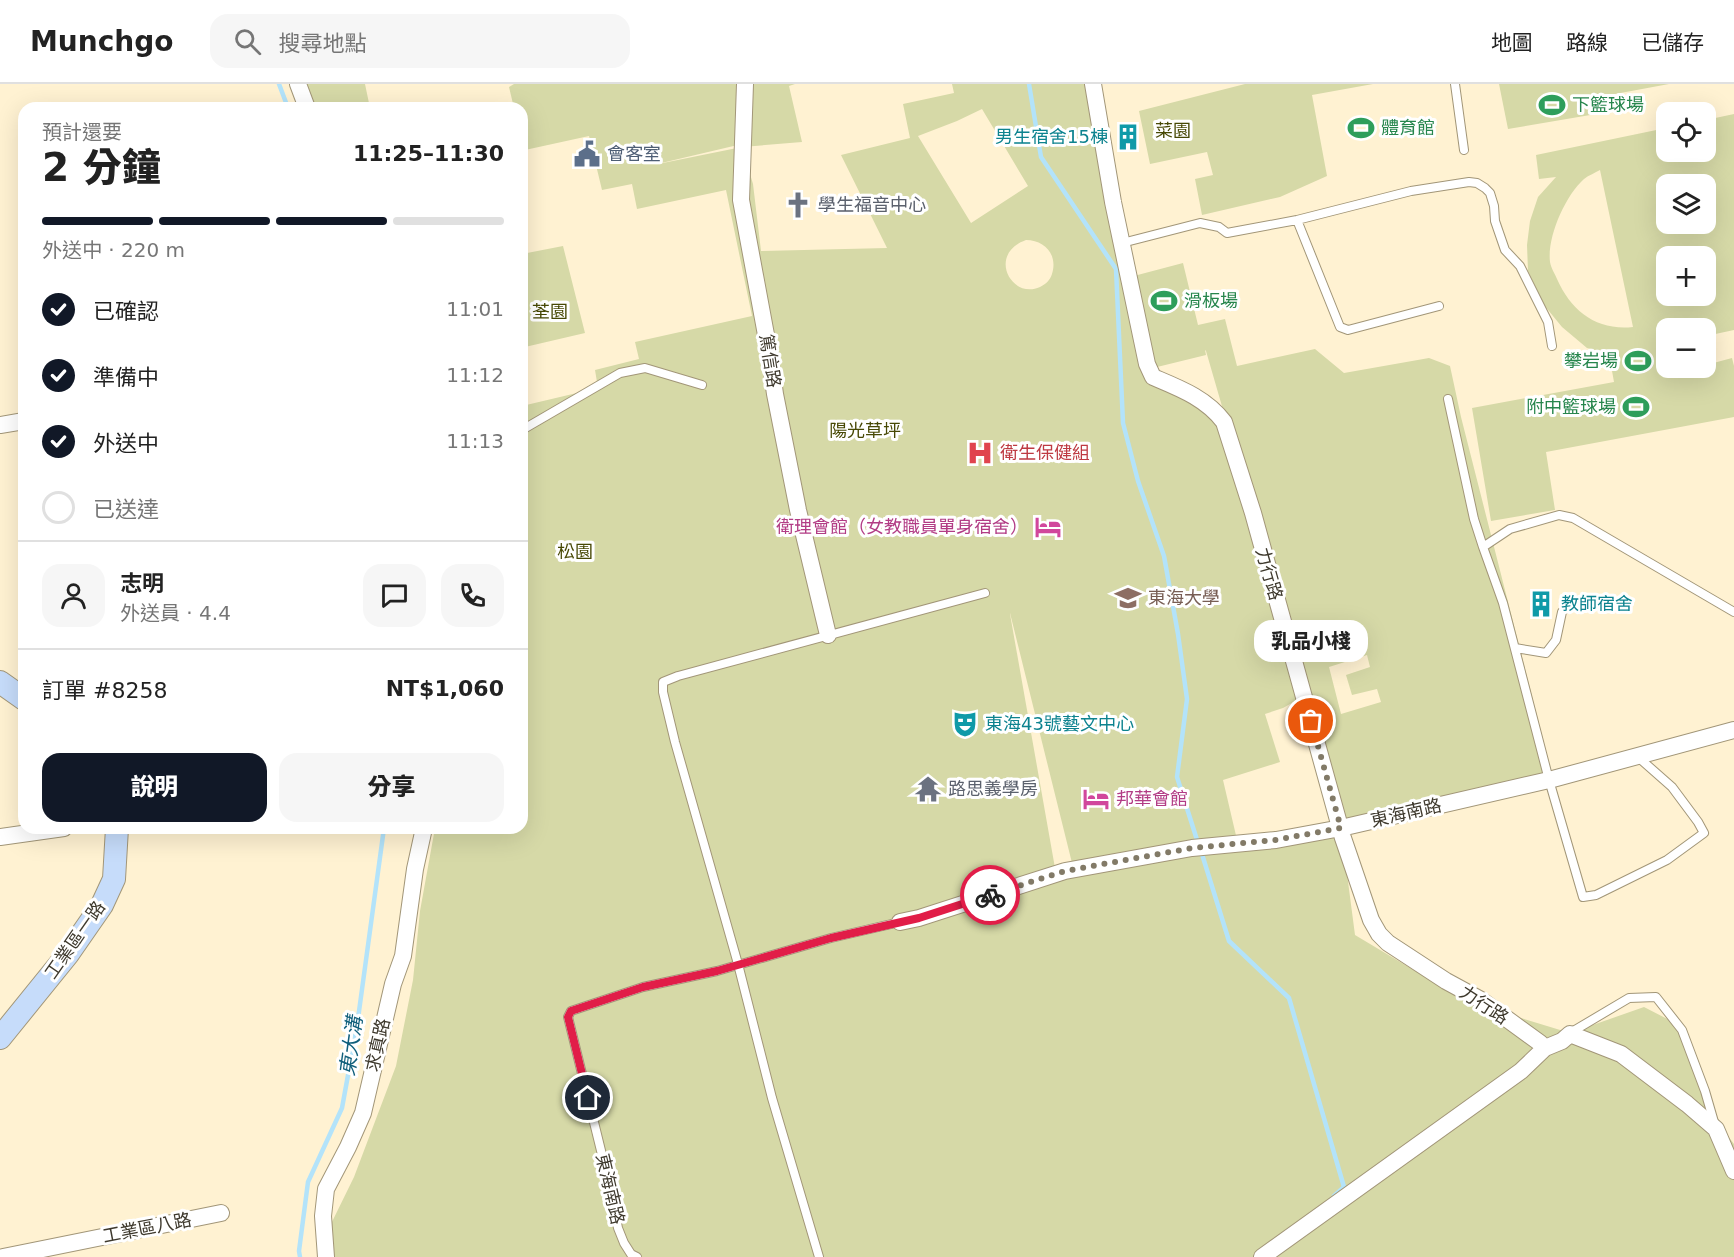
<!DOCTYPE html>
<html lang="zh-TW">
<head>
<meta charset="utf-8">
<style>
  :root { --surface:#fff; --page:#f6f6f6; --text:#222; --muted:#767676; --line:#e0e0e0; --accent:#111827 }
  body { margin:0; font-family:"DejaVu Sans","Noto Sans TC",sans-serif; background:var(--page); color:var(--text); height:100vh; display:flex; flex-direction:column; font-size:22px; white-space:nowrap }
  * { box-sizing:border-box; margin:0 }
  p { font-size:20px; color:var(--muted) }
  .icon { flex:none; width:33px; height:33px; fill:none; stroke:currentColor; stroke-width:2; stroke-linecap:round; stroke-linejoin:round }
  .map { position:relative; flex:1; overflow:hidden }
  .sheet { position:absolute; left:18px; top:18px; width:510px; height:732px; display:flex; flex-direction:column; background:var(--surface); border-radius:18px; box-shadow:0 6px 24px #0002 }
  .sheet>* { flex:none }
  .controls { position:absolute; left:1656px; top:18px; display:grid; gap:12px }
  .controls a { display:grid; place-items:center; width:60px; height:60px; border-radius:12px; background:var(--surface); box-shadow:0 6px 24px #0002; font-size:30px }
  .pin { position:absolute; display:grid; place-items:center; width:51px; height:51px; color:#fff; margin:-26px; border:3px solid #fff; border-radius:50%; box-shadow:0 2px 6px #0007 }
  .courier { position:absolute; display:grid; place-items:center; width:60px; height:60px; margin:-30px; border:4px solid #e11d48; border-radius:50%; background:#fff; color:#222; box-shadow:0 2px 8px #0007 }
  .bubble { position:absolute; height:42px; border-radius:18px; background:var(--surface); box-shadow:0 6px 24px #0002; font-size:20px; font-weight:800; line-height:42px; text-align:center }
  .headline em { font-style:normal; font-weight:800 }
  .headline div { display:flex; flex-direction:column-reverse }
  .headline { display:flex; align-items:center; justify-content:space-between; height:102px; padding:0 24px }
  h1 { font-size:39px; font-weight:800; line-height:45px }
  .bar { display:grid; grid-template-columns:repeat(4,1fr); gap:9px 6px; align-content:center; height:72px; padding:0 24px }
  .bar i { height:8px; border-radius:4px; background:var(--line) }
  .bar .active { background:var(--accent) }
  .bar p { grid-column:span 4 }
  .line { display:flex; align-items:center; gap:15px; padding:0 24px; border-top:2px solid var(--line) }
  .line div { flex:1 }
  .round { display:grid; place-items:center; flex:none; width:63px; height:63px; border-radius:18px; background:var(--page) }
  ol { padding:0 24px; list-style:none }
  li { display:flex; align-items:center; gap:18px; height:66px }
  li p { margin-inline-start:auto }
  li .icon { padding:6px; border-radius:50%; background:var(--accent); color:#fff; stroke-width:4 }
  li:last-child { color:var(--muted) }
  li i { width:33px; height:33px; border:3px solid var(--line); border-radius:50% }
  .primary-button { display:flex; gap:12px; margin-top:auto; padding:12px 24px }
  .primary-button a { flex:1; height:69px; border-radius:18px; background:var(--accent); color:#fff; font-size:24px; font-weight:800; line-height:69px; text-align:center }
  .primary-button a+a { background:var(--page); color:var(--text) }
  header { display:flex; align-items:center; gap:36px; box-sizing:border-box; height:84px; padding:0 30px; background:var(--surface); border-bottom:2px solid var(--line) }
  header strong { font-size:28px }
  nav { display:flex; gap:33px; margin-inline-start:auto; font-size:21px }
  .search { width:420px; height:54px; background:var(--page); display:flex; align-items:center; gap:15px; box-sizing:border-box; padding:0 21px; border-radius:18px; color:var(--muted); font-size:22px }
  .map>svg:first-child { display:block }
</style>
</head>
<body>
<header>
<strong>Munchgo</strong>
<div class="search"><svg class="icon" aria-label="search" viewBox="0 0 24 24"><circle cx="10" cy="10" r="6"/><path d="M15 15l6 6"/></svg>搜尋地點</div>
<nav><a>地圖</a><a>路線</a><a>已儲存</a></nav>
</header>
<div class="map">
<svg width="1734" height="1173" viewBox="0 0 1734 1173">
  <rect width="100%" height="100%" fill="#fff2d2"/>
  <path fill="#d6d9a7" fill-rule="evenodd" d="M306,0H365L370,24H315Z
    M514,0H795L789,2L802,58L742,63L753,100L761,167L887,164L841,71L910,54L903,20L954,9L952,0H1096L1130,193L1183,179L1198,241L1225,235L1237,282L1315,265L1344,289L1429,274L1450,282L1461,333L1551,687L1341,744L1355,851L1432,897L1521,934L1570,949L1644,923L1679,941L1711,1030L1734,1060V1173H332L329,1144L354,1093L396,982L413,896L420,827L435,744H522V406L526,405L522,388V322L598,304L595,286L639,275L635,258L752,232L726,106L637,125L632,100L602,106L589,52L525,66L522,55V24H514L509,3ZM982,25L1028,102L971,139L918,52L957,37ZM742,60V63L653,81ZM1026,156C1045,156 1058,171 1052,190C1050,196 1046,200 1040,203C1011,216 987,170 1026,156ZM1205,266L1206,267L1239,381L1227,347L1153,284L1206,271ZM1010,529L1072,779L1055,784L1010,530ZM1367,571L1370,583L1346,591L1352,611L1377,605L1381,618L1341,630L1329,583ZM1306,611L1341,743L1238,760L1223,696L1280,678L1265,630L1283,624Z
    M1245,0H1373L1312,11L1327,92L1280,113L1202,131L1195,95L1213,91L1207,68L1150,80L1139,27Z
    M1499,0H1669L1599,13L1602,29L1508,45Z
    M1734,30V246L1706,252V244H1666V284H1678L1679,287L1693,284H1706V281L1732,274L1734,282V333L1546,368L1555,426L1491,437L1472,324L1614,298L1609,270L1587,264L1562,243L1544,221L1528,187L1527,161L1530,137L1538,113L1556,93L1539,95L1536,71L1666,44V68H1706V36ZM1600,86L1633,243C1597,247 1571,227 1557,195C1555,190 1551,184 1550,178C1547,153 1565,112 1584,95C1589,91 1595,89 1600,86ZM1666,100H1706V140H1666ZM1666,172H1706V212H1666Z
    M563,162L585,249L525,263L522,252V170Z"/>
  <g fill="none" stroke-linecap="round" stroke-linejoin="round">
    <path stroke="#b3e3fa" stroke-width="4.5" d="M279,0L288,24
      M1029,0L1041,73L1116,185L1123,339L1138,397L1164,472L1178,550L1187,615L1177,693L1198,759
      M1201,767L1229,857L1289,914L1344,1103L1334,1112
      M300,1173L299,1167L308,1098L342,1024L357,942L384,744"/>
    <g stroke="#a29678" stroke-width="10">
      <path id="lane" d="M1455,0L1464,66
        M1297,136L1340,243L1348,246L1439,222
        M1122,159L1200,139L1219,143L1227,149L1297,136L1411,107L1469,98L1477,99L1485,104L1490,109L1494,122L1495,137L1505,166L1520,182L1548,238L1552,262
        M1448,315L1474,435L1483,463
        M522,346L620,289L645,284L702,301
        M1515,564L1546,569L1556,556L1562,528L1572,516L1584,518
        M1638,673L1672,703L1698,738L1704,749L1667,776L1596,811L1583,813L1549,696L1503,519L1483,463L1510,445L1559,431L1573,434L1734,528
        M1570,949L1629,914L1656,913L1682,946L1705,1007L1714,1038
        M637,1173L631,1170L624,1159L618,1144L608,1095L568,933L571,927L643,903L717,887L831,854L900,838
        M819,1173L772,1014L738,880L675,658L663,608V598L678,592L985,509"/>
    </g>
    <g stroke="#a29678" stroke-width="18">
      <path id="street" d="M298,0L307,24
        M745,0L741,116L769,267L775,310L798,426L828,551
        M1093,0L1113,118L1147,280L1153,293C1179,304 1206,314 1224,338L1253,429L1343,754L1371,836L1379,850L1388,859L1446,897L1481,916L1540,959L1545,964
        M0,341L24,337
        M0,753L64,744
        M900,838L919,834L1065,787L1192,764L1276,756L1341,744L1549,696L1734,646
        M3,1173L221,1129
        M326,1173L323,1132L326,1105L348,1063L363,1029L393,900L403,872L415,785L424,744
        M1262,1173L1521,987L1545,964L1562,957L1570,950L1621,970L1687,1020L1716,1045L1734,1087"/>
    </g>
    <g stroke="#a29678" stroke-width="24">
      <path id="secondary" d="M0,598L24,615
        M0,954L68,870L102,821L114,795L117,744"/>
    </g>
    <use href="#lane" stroke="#fff" stroke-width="8"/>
    <use href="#street" stroke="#fff" stroke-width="16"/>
    <use href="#secondary" stroke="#c6dcfa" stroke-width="22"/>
  </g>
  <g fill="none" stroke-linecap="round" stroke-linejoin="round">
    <path stroke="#827a67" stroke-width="6" stroke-dasharray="0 10.8" d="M990,811L1065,787L1192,764L1275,756L1341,744L1311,637"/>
    <path stroke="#e11d48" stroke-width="8" d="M588,1014L568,933L571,927L643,903L717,887L831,854L919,834L990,811"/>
  </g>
  <defs>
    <g id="stadium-bare" transform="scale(2.07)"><path d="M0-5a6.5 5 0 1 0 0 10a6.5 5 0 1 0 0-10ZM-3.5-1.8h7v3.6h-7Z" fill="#2e9e5b" stroke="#fff" stroke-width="2.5" paint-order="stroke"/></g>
    <g id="building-bare" transform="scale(2.07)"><path d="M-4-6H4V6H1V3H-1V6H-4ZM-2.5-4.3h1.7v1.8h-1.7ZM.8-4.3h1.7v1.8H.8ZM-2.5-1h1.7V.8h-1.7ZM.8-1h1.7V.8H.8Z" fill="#0f9aa8" stroke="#fff" stroke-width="2.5" paint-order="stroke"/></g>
    <g id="civic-bare" transform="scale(2.07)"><path d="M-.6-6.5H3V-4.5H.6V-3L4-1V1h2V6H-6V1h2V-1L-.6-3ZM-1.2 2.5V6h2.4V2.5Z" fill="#5c6f8a" stroke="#fff" stroke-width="2.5" paint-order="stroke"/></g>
    <g id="church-bare" transform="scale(2.07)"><path d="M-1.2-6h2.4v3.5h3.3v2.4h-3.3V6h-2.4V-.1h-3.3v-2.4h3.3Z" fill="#6b7280" stroke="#fff" stroke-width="2.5" paint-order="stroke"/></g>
    <g id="hospital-bare" transform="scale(2.07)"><path d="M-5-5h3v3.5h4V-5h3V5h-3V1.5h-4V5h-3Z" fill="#e0444e" stroke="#fff" stroke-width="2.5" paint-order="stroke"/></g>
    <g id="hotel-bare" transform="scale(2.07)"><path d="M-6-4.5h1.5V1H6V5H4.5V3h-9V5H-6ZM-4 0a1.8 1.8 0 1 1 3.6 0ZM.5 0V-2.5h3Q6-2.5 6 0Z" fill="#d1479c" stroke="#fff" stroke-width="2.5" paint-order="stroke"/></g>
    <g id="university-bare" transform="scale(2.07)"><path d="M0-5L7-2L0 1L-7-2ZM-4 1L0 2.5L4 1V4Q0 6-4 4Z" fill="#8d6e63" stroke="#fff" stroke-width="2.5" paint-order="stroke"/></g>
    <g id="theatre-bare" transform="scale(2.07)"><path d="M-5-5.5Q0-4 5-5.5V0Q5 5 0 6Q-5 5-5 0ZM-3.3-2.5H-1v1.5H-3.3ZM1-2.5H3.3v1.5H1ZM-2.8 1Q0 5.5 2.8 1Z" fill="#0f9aa8" stroke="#fff" stroke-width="2.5" paint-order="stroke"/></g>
    <g id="temple-bare" transform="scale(2.07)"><path d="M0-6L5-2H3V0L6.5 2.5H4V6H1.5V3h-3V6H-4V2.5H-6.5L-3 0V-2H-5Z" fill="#6b7280" stroke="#fff" stroke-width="2.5" paint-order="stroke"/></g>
  </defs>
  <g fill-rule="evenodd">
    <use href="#stadium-bare" x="1552" y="21"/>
    <use href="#stadium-bare" x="1361" y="44"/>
    <use href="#building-bare" x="1128" y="53"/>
    <use href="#civic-bare" x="587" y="70"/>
    <use href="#church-bare" x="798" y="121"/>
    <use href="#stadium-bare" x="1164" y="217"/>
    <use href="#stadium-bare" x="1638" y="277"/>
    <use href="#stadium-bare" x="1636" y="323"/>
    <use href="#hospital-bare" x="980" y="369"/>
    <use href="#hotel-bare" x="1048" y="443"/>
    <use href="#university-bare" x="1128" y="514"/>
    <use href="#building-bare" x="1541" y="520"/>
    <use href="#theatre-bare" x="965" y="640"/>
    <use href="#temple-bare" x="928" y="705"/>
    <use href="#hotel-bare" x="1096" y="715"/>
  </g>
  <g text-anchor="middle" stroke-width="6" stroke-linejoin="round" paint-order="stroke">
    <g font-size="18" fill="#27864d" stroke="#fff" text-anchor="start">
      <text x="1572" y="27">下籃球場</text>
      <text x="1381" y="50">體育館</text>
      <text x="1184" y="223">滑板場</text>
      <text x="1618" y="283" text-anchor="end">攀岩場</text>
      <text x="1616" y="329" text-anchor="end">附中籃球場</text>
    </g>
    <g font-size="18" fill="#474804" stroke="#fff">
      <text x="1173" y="53">菜園</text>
      <text x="550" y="234">荃園</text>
      <text x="865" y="353">陽光草坪</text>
      <text x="575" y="474">松園</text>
    </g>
    <g font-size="18" fill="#0d838f" stroke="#fff" text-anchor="start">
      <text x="1108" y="59" text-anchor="end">男生宿舍15棟</text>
      <text x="1561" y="526">教師宿舍</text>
      <text x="985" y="646">東海43號藝文中心</text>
    </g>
    <g font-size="18" fill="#4e5e75" stroke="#fff" text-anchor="start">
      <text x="607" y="76">會客室</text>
    </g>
    <g font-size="18" fill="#5b616d" stroke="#fff" text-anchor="start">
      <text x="818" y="127">學生福音中心</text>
      <text x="948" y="711">路思義學房</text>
    </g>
    <g font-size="18" fill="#3e392d" stroke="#fff">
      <text transform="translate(770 277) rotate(81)" y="6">篤信路</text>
      <text transform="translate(1269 490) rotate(74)" y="6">力行路</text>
      <text transform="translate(1406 729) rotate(-13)" y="6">東海南路</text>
      <text transform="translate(75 856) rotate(-55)" y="6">工業區一路</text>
      <text transform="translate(1484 921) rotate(33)" y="6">力行路</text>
      <text transform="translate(378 961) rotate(-77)" y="6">求真路</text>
      <text transform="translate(610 1105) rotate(77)" y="6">東海南路</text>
      <text transform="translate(147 1144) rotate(-11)" y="6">工業區八路</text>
    </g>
    <g font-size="18" fill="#be3a42" stroke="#fff" text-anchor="start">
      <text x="1000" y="375">衛生保健組</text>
    </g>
    <g font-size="18" fill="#b23c85" stroke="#fff" text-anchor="end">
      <text x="1028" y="449">衛理會館（女教職員單身宿舍）</text>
      <text x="1116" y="721" text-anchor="start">邦華會館</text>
    </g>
    <g font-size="18" fill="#785e54" stroke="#fff" text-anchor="start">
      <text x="1148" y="520">東海大學</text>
    </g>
    <g font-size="20" font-style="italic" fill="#105f7b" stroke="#fff">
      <text transform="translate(351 962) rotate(-82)" y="7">東大溝</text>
    </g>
  </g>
</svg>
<div class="controls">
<a><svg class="icon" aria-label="locate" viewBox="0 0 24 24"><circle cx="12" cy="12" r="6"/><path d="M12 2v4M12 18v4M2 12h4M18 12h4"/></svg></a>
<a><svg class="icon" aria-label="layers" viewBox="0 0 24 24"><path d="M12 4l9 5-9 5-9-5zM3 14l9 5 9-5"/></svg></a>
<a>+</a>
<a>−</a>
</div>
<div class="pin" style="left:1311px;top:637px;background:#ea580c"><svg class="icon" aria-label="bag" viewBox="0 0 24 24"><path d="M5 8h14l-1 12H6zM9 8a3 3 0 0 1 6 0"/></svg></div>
<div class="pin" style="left:588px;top:1014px;background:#1f2937"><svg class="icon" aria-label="home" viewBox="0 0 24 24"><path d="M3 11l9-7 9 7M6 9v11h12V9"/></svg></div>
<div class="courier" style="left:990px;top:811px"><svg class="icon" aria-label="bike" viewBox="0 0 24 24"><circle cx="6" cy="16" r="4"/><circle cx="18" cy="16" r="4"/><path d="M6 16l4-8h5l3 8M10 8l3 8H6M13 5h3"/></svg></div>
<div class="bubble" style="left:1254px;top:536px;width:114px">乳品小棧</div>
<section class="sheet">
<div class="headline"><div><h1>2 分鐘</h1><p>預計還要</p></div><em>11:25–11:30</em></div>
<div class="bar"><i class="active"></i><i class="active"></i><i class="active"></i><i></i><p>外送中 · 220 m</p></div>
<ol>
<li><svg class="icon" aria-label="check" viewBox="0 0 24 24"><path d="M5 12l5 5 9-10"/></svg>已確認<p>11:01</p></li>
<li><svg class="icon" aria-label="check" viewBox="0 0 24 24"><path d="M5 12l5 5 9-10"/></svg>準備中<p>11:12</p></li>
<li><svg class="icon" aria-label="check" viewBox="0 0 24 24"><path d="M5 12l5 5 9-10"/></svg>外送中<p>11:13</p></li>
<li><i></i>已送達</li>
</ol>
<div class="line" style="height:108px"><a class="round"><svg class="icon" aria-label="person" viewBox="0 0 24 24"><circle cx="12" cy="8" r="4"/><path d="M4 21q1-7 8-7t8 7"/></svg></a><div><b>志明</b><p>外送員 · 4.4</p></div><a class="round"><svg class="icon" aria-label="chat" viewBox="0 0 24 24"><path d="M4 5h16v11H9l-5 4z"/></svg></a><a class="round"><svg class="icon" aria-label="phone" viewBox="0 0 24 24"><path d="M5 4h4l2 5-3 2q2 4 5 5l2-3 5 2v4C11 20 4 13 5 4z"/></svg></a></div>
<div class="line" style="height:78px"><div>訂單 #8258</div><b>NT$1,060</b></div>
<div class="primary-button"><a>說明</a><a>分享</a></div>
</section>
</div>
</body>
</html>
